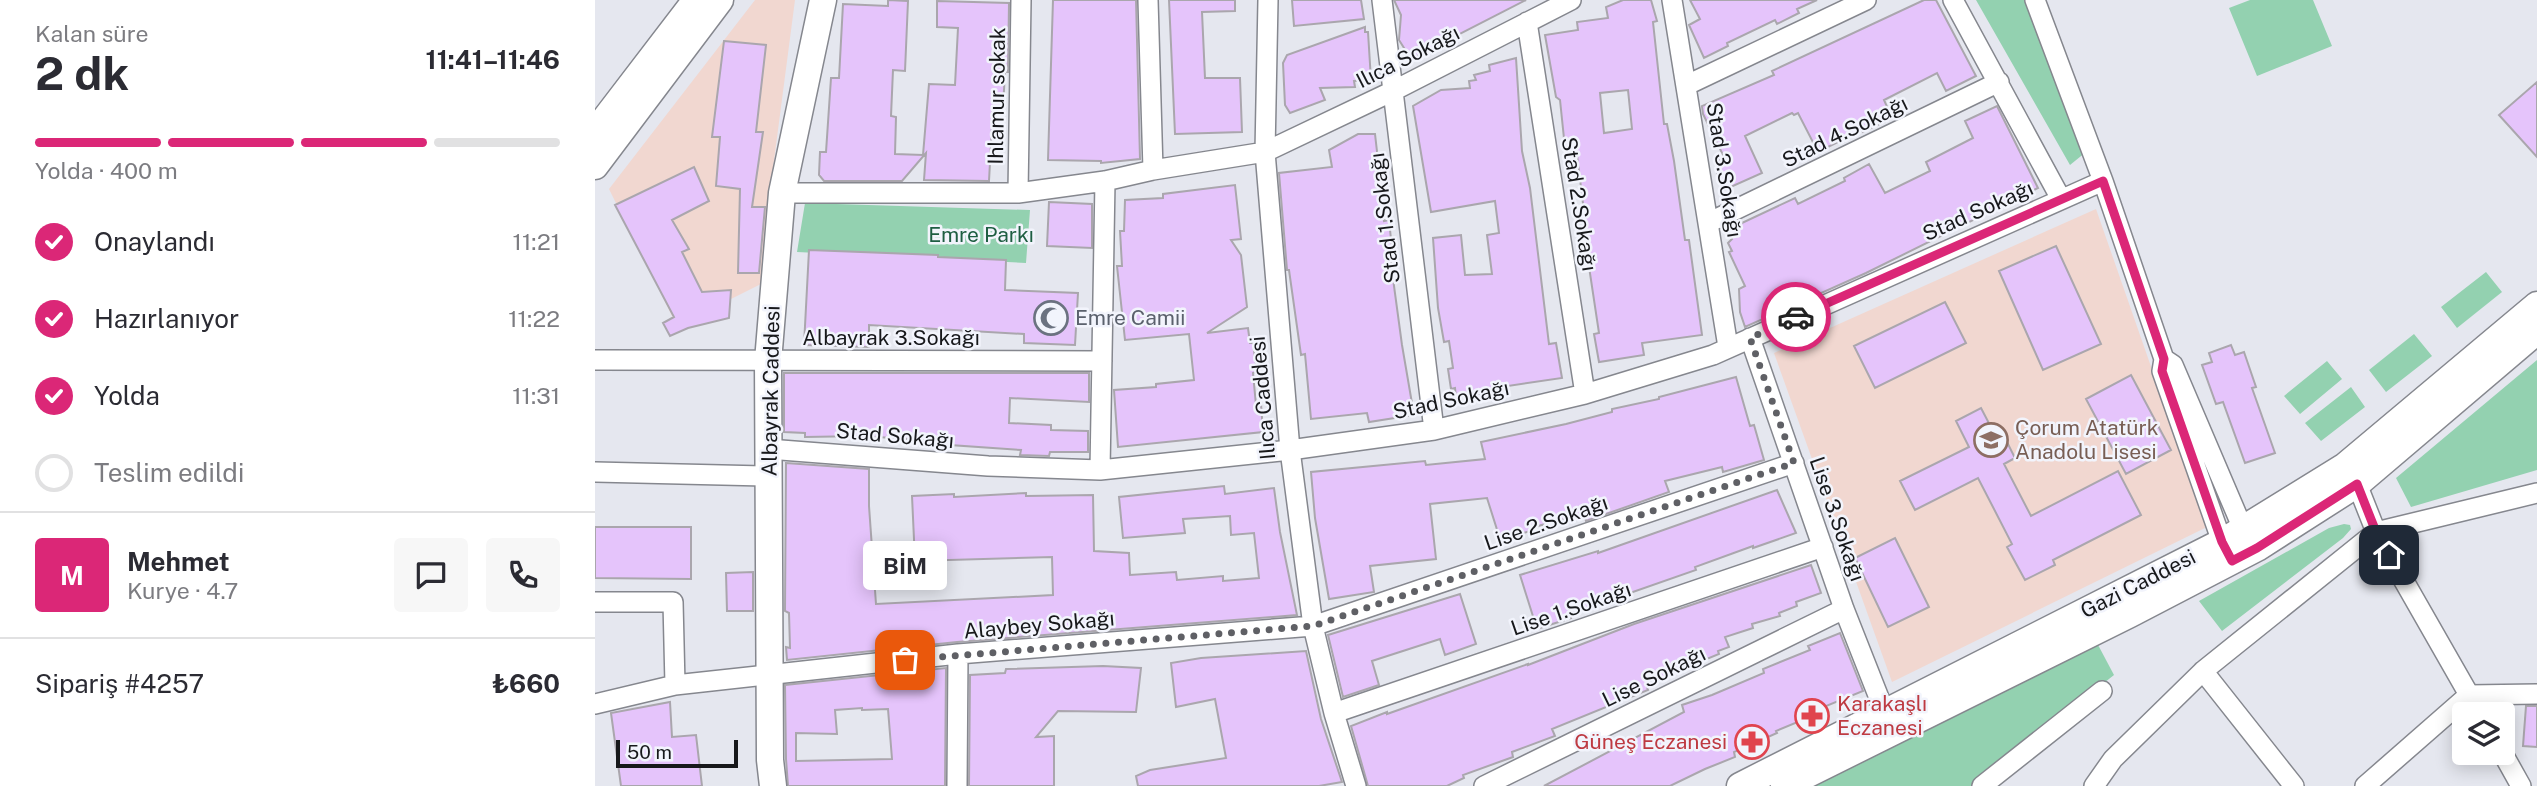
<!DOCTYPE html>
<html lang="tr">
<head>
<meta charset="utf-8">
<style>
  :root { --surface:#fff; --page:#f7f7f7; --text:#2b2b33; --muted:#7c7c81; --line:#e1e1e2; --accent:#db2777 }
  body { margin:0; font-family:"Public Sans",sans-serif; background:var(--page); color:var(--text); height:100vh; display:flex; flex-direction:column; font-size:26px; white-space:nowrap }
  * { box-sizing:border-box; margin:0 }
  p { font-size:23px; color:var(--muted) }
  .icon { flex:none; width:38px; height:38px; fill:none; stroke:currentColor; stroke-width:2; stroke-linecap:round; stroke-linejoin:round }
  .map { position:relative; flex:1; overflow:hidden }
  .sheet { display:flex; flex-direction:column; background:var(--surface); width:595px }
  .sheet>* { flex:none }
  .tools { position:absolute; left:1857px; top:702px; display:grid; gap:14px }
  .tools a { display:grid; place-items:center; width:63px; height:63px; border-radius:7px; background:var(--surface); box-shadow:0 4px 18px #0003; font-size:35px }
  .scale { position:absolute; left:21px; bottom:18px; width:122px; box-sizing:border-box; padding-left:7px; border:4px solid #17181b; border-top:0; font-size:19px; line-height:24px; white-space:nowrap; color:#17181b; -webkit-text-stroke:5px #f2f4fc; paint-order:stroke }
  .pin { position:absolute; display:grid; place-items:center; width:60px; height:60px; color:#fff; margin:-30px; border-radius:14px; box-shadow:0 4px 10px #0006 }
  .courier { position:absolute; display:grid; place-items:center; width:70px; height:70px; margin:-35px; border:5px solid #db2777; border-radius:50%; background:#fff; color:#222; box-shadow:0 2px 9px #0007 }
  .bubble { position:absolute; height:49px; border-radius:7px; background:var(--surface); box-shadow:0 4px 18px #0003; font-size:23px; font-weight:700; line-height:49px; text-align:center }
  .overview em { font-style:normal; font-weight:700 }
  .overview div { display:flex; flex-direction:column-reverse }
  .overview { display:flex; align-items:center; justify-content:space-between; height:119px; padding:0 35px }
  h1 { font-size:46px; font-weight:700; line-height:52px }
  .bar { display:grid; grid-template-columns:repeat(4,1fr); gap:10px 7px; align-content:center; height:84px; padding:0 35px }
  .bar i { height:9px; border-radius:5px; background:var(--line) }
  .bar .active { background:var(--accent) }
  .bar p { grid-column:span 4 }
  .line { display:flex; align-items:center; gap:18px; padding:0 35px; border-top:2px solid var(--line) }
  .line div { flex:1 }
  .round { display:grid; place-items:center; flex:none; width:74px; height:74px; border-radius:7px; background:var(--page) }
  ol { padding:0 35px; list-style:none }
  li { display:flex; align-items:center; gap:21px; height:77px }
  li p { margin-inline-start:auto }
  li .icon { padding:7px; border-radius:50%; background:var(--accent); color:#fff; stroke-width:4 }
  li:last-child { color:var(--muted) }
  li i { width:38px; height:38px; border:4px solid var(--line); border-radius:50% }
  main { display:flex; flex:1; min-height:0 }
  .map>svg:first-child { display:block }
</style>
</head>
<body>
<main>
<section class="sheet">
<div class="overview"><div><h1>2 dk</h1><p>Kalan süre</p></div><em>11:41–11:46</em></div>
<div class="bar"><i class="active"></i><i class="active"></i><i class="active"></i><i></i><p>Yolda · 400 m</p></div>
<ol>
<li><svg class="icon" aria-label="check" viewBox="0 0 24 24"><path d="M5 12l5 5 9-10"/></svg>Onaylandı<p>11:21</p></li>
<li><svg class="icon" aria-label="check" viewBox="0 0 24 24"><path d="M5 12l5 5 9-10"/></svg>Hazırlanıyor<p>11:22</p></li>
<li><svg class="icon" aria-label="check" viewBox="0 0 24 24"><path d="M5 12l5 5 9-10"/></svg>Yolda<p>11:31</p></li>
<li><i></i>Teslim edildi</li>
</ol>
<div class="line" style="height:126px"><b class="round" style="background:var(--accent);color:#fff">M</b><div><b>Mehmet</b><p>Kurye · 4.7</p></div><a class="round"><svg class="icon" aria-label="chat" viewBox="0 0 24 24"><path d="M4 5h16v11H9l-5 4z"/></svg></a><a class="round"><svg class="icon" aria-label="phone" viewBox="0 0 24 24"><path d="M5 4h4l2 5-3 2q2 4 5 5l2-3 5 2v4C11 20 4 13 5 4z"/></svg></a></div>
<div class="line" style="height:91px"><div>Sipariş #4257</div><b>₺660</b></div>
</section>
<div class="map">
<svg width="1942" height="786" viewBox="0 0 1942 786">
  <rect width="100%" height="100%" fill="#e5e7ef"/>
  <path fill="#f1d7d0" d="M160,0H200L175,191L170,282L82,326L14,189Z
    M1501,209L1612,527L1297,682L1179,353Z"/>
  <path fill="#93d1b0" d="M1381,0H1432L1491,152L1475,165Z
    M1655,0H1718L1737,46L1662,76L1634,8Z
    M210,203L435,210L431,263L202,252Z
    M1891,272L1907,292L1862,328L1846,307Z
    M1819,334L1837,356L1791,392L1774,370Z
    M1942,360V470L1816,507L1801,478Z
    M1732,361L1747,379L1705,414L1689,396Z
    M1756,387L1770,407L1726,441L1710,423Z
    M1749,524L1755,525L1756,529L1748,538L1627,631L1604,601L1734,528Z
    M1502,643L1519,675L1379,786H1219Z"/>
  <path fill="#e5c4fb" stroke="#aaa6ad" stroke-width="2" fill-rule="evenodd" d="M293,0L313,1L310,71L298,70L296,116L301,117L300,154L328,155L334,84L360,85L363,28L342,27V1L414,3L413,72H410L408,108L398,107L394,181L329,180L331,153L307,181H229L224,175L225,152H231L236,78H244L248,4L293,6Z
    M458,0H541L545,159L506,163V161L453,160Z
    M574,0H640V11L607,12L610,78H645L647,132L580,134Z
    M697,0H766L769,19L699,26Z
    M799,0H931L816,59L804,40L806,15Z
    M1028,0H1056L1062,21L1058,22L1069,124H1072L1079,161L1090,240H1094L1107,335L1047,343L1049,355L1004,362L999,334L1004,333L993,260H990L988,245L993,244L981,147L970,148L965,100L961,97L950,35L983,30L982,22L1013,18L1011,7ZM1033,90L1037,129L1009,133L1005,93Z
    M1095,0H1222L1202,9L1204,13L1182,24L1180,20L1132,43L1133,46L1109,58L1094,25L1105,19Z
    M1329,0H1341L1381,76L1351,91L1342,73L1289,100L1297,118L1268,132L1267,130L1223,152L1203,113L1199,115L1197,113L1150,136L1167,173L1129,190L1122,175V161L1129,157L1108,114L1107,106L1179,75L1177,71Z
    M770,27V32H773L776,80L759,81L760,87L725,88L730,100L695,113L690,105L688,63L692,55Z
    M129,41L171,45L161,132H168L157,207H170L164,273H143L145,189L121,186L125,137H117Z
    M921,58L927,151L935,188L954,344L961,343L967,378L906,387L907,391L861,397L860,388L856,389L853,369L858,368L854,341L849,342L843,308L838,238L866,235L870,275L897,274L892,235L904,233L900,201L836,212L818,106L846,90L875,88L874,81L881,80L879,75L895,71L894,65Z
    M1942,82V157L1904,115Z
    M1402,106L1443,188L1271,273L1150,327L1145,312L1144,289L1150,286L1134,252L1137,251L1133,243L1137,239L1132,230L1200,198L1203,204L1250,181L1249,178L1274,164L1290,193L1335,171L1331,162L1378,138L1370,121Z
    M763,134H780L784,169H781L789,221L794,220L797,249H794L807,345L819,415L774,422L772,413L716,419L710,354L706,355L694,270H692L684,173L737,167L734,150Z
    M99,167L114,201L77,220L94,249L87,252L107,292L136,290L134,318L93,328L75,336L68,323L79,317L20,205Z
    M640,185L646,239L636,240L646,255L652,307L612,333L653,328L655,343H658L662,372L658,373L661,405L666,404L668,432L523,447L519,390L561,387V384L599,380L594,334L530,340L522,266H527L525,231H529L530,200L568,198V194Z
    M454,202L497,204V248L452,246Z
    M1461,246L1506,344L1448,370L1404,271Z
    M214,250L343,255V257L411,260L410,290L483,293L480,345L429,343V334L274,325V347L209,345Z
    M1350,302L1371,343L1280,388L1259,346Z
    M1636,345L1640,355L1649,352L1661,387L1657,388L1680,453L1650,463L1628,402L1621,404L1607,365L1617,362L1614,353Z
    M189,373H494V402L415,398L414,423L456,425V430L493,431V452H455L454,456L425,455L426,450L355,445V442L268,436L210,437V433L189,432Z
    M1536,375L1576,450L1531,474L1491,399Z
    M1141,377L1155,426L1159,425L1169,460L1128,472L1127,467L1070,481L1074,492L991,521L989,514L939,527L940,530L905,539L892,498L835,504L841,559L775,566L779,592L734,599L720,518L716,472L830,461L831,465L890,459L886,442L971,424L1017,412V409L1064,399V397Z
    M1386,408L1399,433L1406,430L1420,458L1409,464L1436,516L1523,471L1546,515L1458,560L1460,565L1430,580L1412,547L1417,544L1383,478L1320,510L1305,481L1374,447L1361,421Z
    M191,463L274,469V506L281,604L458,595L457,557L320,561L317,496L359,494V497L431,493V496L498,495L499,551L534,553L535,575L581,572L582,580L628,576V581L664,578L659,533L636,535L635,516L588,519L590,533L528,538L524,497L629,486L630,494L679,488L685,532L702,615L362,642L192,660L191,647L195,648L194,613L190,611Z
    M1182,490L1201,533L1158,548V546L1100,567L1101,570L975,614L976,618L942,629L925,575L1003,551V553Z
    M0,527H96V579L0,578Z
    M1300,538L1334,607L1293,627L1260,558Z
    M1216,565L1226,593L1201,602L1202,606L1184,613L1185,616L1157,624L1158,628L1130,637L1134,647L1123,651L1124,654L1051,684L1053,690L957,729L960,736L917,752L918,757L868,775L869,778L852,786H773L756,726L792,712V714L933,664V665L1039,624Z
    M158,572V611H132L131,573Z
    M865,594L881,644L850,655L845,639L777,661L784,685L748,697L733,635Z
    M1245,633L1268,691L1226,708L1227,712L1181,731L1182,733L1139,752L1140,757L1110,769L1075,786H949L1089,712L1087,705L1117,695L1169,673L1168,669L1215,650L1213,646Z
    M711,651L726,719L747,782L724,786H543L541,776L555,770L631,758L620,699L581,707L576,663L606,658Z
    M508,666L546,668L541,712L463,711L441,737L459,736V786H374L375,675L410,673L411,669Z
    M351,668L350,786H193L191,759L190,685ZM267,708V710L293,709L297,759L201,761V733L242,734L240,710Z
    M75,702L77,737L101,735L107,786H26L16,713Z
    M1931,706H1942V747L1928,746Z"/>
  <g fill="none" stroke-linecap="round" stroke-linejoin="round">
    <g stroke="#85878e" stroke-width="22">
      <path id="street" d="M553,0L558,170
        M673,0L670,152L695,450L718,626L739,713L761,786
        M787,0L839,430
        M1077,0L1133,347
        M1358,0L1466,199
        M1440,0L1508,181L1569,359
        M932,22L990,394
        M1092,85L1271,0
        M187,193H423L510,181L558,170L670,152L798,91L976,0
        M423,193L426,0
        M1115,222L1404,82
        M1155,338L1249,609L1290,713
        M0,360L507,361
        M173,449L393,466L505,470L695,450L839,430L990,394L1118,355L1508,181
        M505,470L510,181
        M0,472L174,476
        M1762,484L1781,532L1885,714
        M1627,542L1567,371L1569,359L1578,365L1648,529
        M0,602H78L80,685
        M1608,671L1699,786
        M0,704L80,685L363,654L718,626L1199,463
        M739,713L1228,547
        M1907,752L1926,786
        M362,786L363,654
        M889,786L1249,609
        M1387,786L1507,691
        M1499,786L1518,759L1608,671L1781,532L1942,493
        M1770,786L1874,695L1942,694"/>
    </g>
    <g stroke="#85878e" stroke-width="29">
      <path id="secondary" d="M0,132L101,0
        M0,166L125,0
        M178,786L175,760L173,361L187,193L228,0
        M1145,786L1627,542L1750,466L1942,305
        M1189,786L1535,614L1662,548L1762,484L1942,331"/>
    </g>
    <use href="#street" stroke="#fff" stroke-width="19"/>
    <use href="#secondary" stroke="#fff" stroke-width="26"/>
  </g>
  <g fill="none" stroke-linecap="round" stroke-linejoin="round">
    <path stroke="#5f6065" stroke-width="7" stroke-dasharray="0 12.6" d="M310,660L718,626L1199,463L1155,338L1201,317"/>
    <path stroke="#db2777" stroke-width="9" d="M1201,317L1508,181L1569,359L1567,371L1627,542L1637,561L1662,548L1762,484L1781,532L1794,555"/>
  </g>
  <defs>
    <g id="mosque-ring" transform="scale(1.75)"><circle r="9.5" fill="#f2f4fc" stroke="#6b7280" stroke-width="1.5"/><path d="M3.5-4.9A6 6 0 1 0 3.5 4.9A5 5 0 1 1 3.5-4.9Z" fill="#6b7280"/></g>
    <g id="school-ring" transform="scale(1.75)"><circle r="9.5" fill="#f2f4fc" stroke="#8d6e63" stroke-width="1.5"/><path d="M0-5L7-2L0 1L-7-2ZM-4 1L0 2.5L4 1V4Q0 6-4 4Z" fill="#8d6e63"/></g>
    <g id="pharmacy-ring" transform="scale(1.75)"><circle r="9.5" fill="#f2f4fc" stroke="#e0444e" stroke-width="1.5"/><path d="M-2-6h4v4h4v4h-4v4h-4v-4h-4v-4h4Z" fill="#e0444e"/></g>
  </defs>
  <g fill-rule="evenodd">
    <use href="#mosque-ring" x="456" y="318"/>
    <use href="#school-ring" x="1396" y="440"/>
    <use href="#pharmacy-ring" x="1217" y="716"/>
    <use href="#pharmacy-ring" x="1157" y="742"/>
  </g>
  <g text-anchor="middle" stroke-width="5" stroke-linejoin="round" paint-order="stroke">
    <g font-size="21" fill="#17181b" stroke="#f2f4fc">
      <text transform="translate(813 57) rotate(-27)" y="7">Ilıca Sokağı</text>
      <text transform="translate(402 96) rotate(-89)" y="7">Ihlamur sokak</text>
      <text transform="translate(1250 132) rotate(-26)" y="7">Stad 4.Sokağı</text>
      <text transform="translate(1129 170) rotate(81)" y="7">Stad 3.Sokağı</text>
      <text transform="translate(984 204) rotate(81)" y="7">Stad 2.Sokağı</text>
      <text transform="translate(1383 211) rotate(-24)" y="7">Stad Sokağı</text>
      <text transform="translate(790 218) rotate(-97)" y="7">Stad 1.Sokağı</text>
      <text x="296" y="345">Albayrak 3.Sokağı</text>
      <text transform="translate(176 391) rotate(-89)" y="7">Albayrak Caddesi</text>
      <text transform="translate(668 398) rotate(-95)" y="7">Ilıca Caddesi</text>
      <text transform="translate(856 400) rotate(-12)" y="7">Stad Sokağı</text>
      <text transform="translate(300 436) rotate(5)" y="7">Stad Sokağı</text>
      <text transform="translate(1242 519) rotate(71)" y="7">Lise 3.Sokağı</text>
      <text transform="translate(951 523) rotate(-19)" y="7">Lise 2.Sokağı</text>
      <text transform="translate(1543 584) rotate(-27)" y="7">Gazi Caddesi</text>
      <text transform="translate(976 609) rotate(-19)" y="7">Lise 1.Sokağı</text>
      <text transform="translate(444 625) rotate(-5)" y="7">Alaybey Sokağı</text>
      <text transform="translate(1059 677) rotate(-26)" y="7">Lise Sokağı</text>
    </g>
    <g font-size="21" fill="#1e5e42" stroke="#f2f4fc">
      <text x="386" y="242">Emre Parkı</text>
    </g>
    <g font-size="21" fill="#5b616d" stroke="#f2f4fc" text-anchor="start">
      <text x="480" y="325">Emre Camii</text>
    </g>
    <g font-size="21" fill="#785e54" stroke="#f2f4fc" text-anchor="start">
      <text x="1420" y="435">Çorum Atatürk<tspan x="1420" dy="24">Anadolu Lisesi</tspan></text>
    </g>
    <g font-size="21" fill="#be3a42" stroke="#f2f4fc" text-anchor="start">
      <text x="1242" y="711">Karakaşlı<tspan x="1242" dy="24">Eczanesi</tspan></text>
      <text x="1132" y="749" text-anchor="end">Güneş Eczanesi</text>
    </g>
  </g>
</svg>
<div class="tools">
<a><svg class="icon" aria-label="layers" viewBox="0 0 24 24"><path d="M12 4l9 5-9 5-9-5zM3 14l9 5 9-5"/></svg></a>
</div>
<div class="scale">50 m</div>
<div class="pin" style="left:310px;top:660px;background:#ea580c"><svg class="icon" aria-label="bag" viewBox="0 0 24 24"><path d="M5 8h14l-1 12H6zM9 8a3 3 0 0 1 6 0"/></svg></div>
<div class="pin" style="left:1794px;top:555px;background:#1f2937"><svg class="icon" aria-label="home" viewBox="0 0 24 24"><path d="M3 11l9-7 9 7M6 9v11h12V9"/></svg></div>
<div class="courier" style="left:1201px;top:317px"><svg class="icon" aria-label="car" viewBox="0 0 24 24"><path d="M5 17H2v-5l4-1 3-4h7l3 4 3 1v5h-3M9 17h6M6 11h13"/><circle cx="7" cy="17" r="2"/><circle cx="17" cy="17" r="2"/></svg></div>
<div class="bubble" style="left:268px;top:541px;width:84px">BİM</div>
</div>
</main>
</body>
</html>
